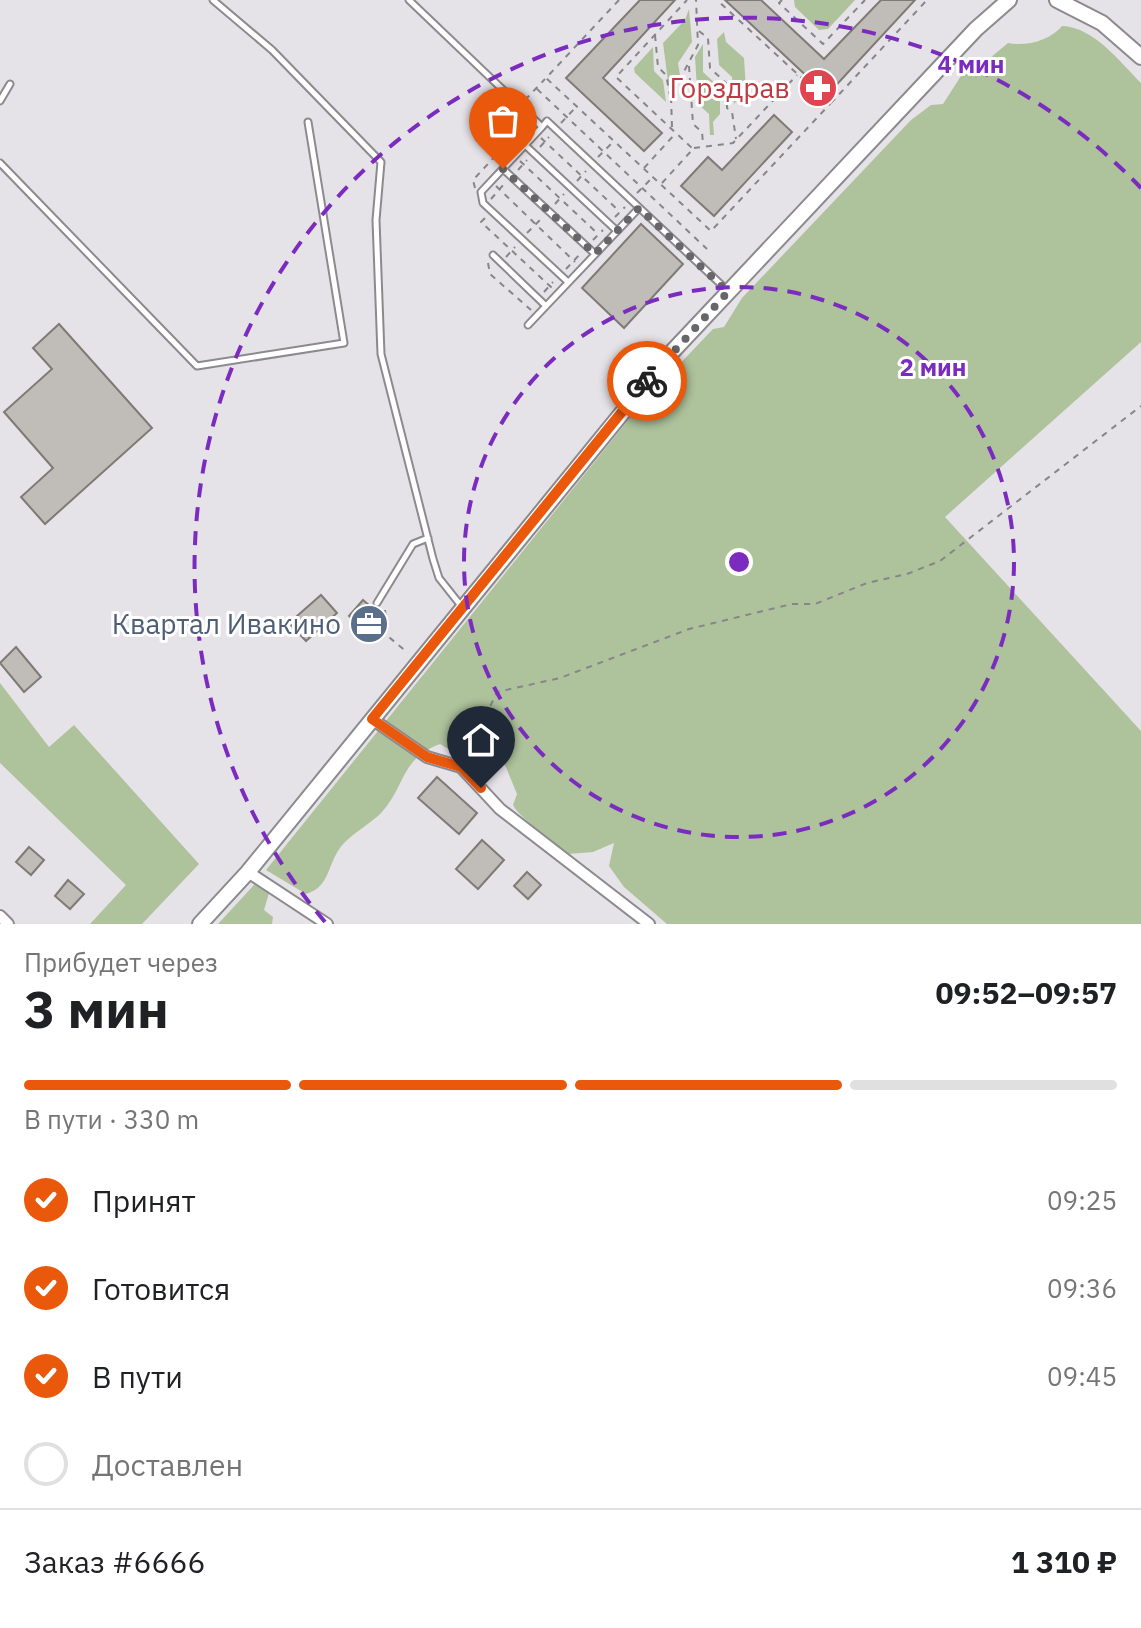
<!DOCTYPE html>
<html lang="ru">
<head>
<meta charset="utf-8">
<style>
  :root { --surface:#fff; --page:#f6f6f6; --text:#202124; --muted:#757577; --line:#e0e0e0; --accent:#ea580c }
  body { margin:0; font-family:"IBM Plex Sans",sans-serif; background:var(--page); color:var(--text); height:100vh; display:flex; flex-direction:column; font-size:30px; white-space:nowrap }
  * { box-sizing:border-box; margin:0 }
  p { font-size:26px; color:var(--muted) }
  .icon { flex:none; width:44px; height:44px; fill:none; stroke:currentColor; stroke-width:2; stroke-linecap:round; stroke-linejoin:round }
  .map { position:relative; height:924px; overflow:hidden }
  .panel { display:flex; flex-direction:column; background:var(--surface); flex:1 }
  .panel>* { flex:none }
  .pin { position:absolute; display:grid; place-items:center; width:68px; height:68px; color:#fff; margin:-82px -34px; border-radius:50% 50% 50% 0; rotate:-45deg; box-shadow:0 0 8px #0007 }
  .pin .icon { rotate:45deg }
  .courier { position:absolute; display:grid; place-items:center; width:80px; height:80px; margin:-40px; border:6px solid #ea580c; border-radius:50%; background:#fff; color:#222; box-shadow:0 2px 10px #0007 }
  .summary em { font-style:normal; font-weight:700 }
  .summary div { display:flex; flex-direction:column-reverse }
  .summary { display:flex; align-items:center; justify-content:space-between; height:136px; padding:0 24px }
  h1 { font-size:52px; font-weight:700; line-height:60px }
  .bar { display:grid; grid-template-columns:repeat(4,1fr); gap:12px 8px; align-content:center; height:96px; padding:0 24px }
  .bar i { height:10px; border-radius:6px; background:var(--line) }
  .bar .active { background:var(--accent) }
  .bar p { grid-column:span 4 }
  .line { display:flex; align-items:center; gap:20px; padding:0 24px; border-top:2px solid var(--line) }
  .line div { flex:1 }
  ol { padding:0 24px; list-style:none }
  li { display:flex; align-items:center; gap:24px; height:88px }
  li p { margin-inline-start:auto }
  li .icon { padding:8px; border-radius:50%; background:var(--accent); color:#fff; stroke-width:4 }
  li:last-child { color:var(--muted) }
  li i { width:44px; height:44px; border:4px solid var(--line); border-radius:50% }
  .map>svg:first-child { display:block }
</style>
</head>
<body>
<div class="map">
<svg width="1141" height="924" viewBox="0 0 1141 924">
  <rect width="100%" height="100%" fill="#e5e3e8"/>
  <path fill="#aec29c" d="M794,0H855L828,29L819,30L795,7Z
    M689,9L692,42L678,63L680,75L669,89L663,43L685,20Z
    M1062,26C1094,27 1120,62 1141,83V342L945,517L1141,731V924H667L624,887L609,866L614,843L593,852L568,854C554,841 519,818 513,805L517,794L505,765L494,759L473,764L440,744C400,759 406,786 381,813C368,826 347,836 338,851C327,868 329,887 306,894L266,870L646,398L672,385L671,373L713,329L724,327L742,298L911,120L931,105L943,104L968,65L990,58L1008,43C1026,47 1051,40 1062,26Z
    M724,32L726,42L744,58L746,90L734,104L732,77L719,65L717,39Z
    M703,44V72L720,88V114L713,122L714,135H710L709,114L698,104L695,57Z
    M653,47L654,71L663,80L666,102L635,73L634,68Z
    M0,683L49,747L74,725L199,864L142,924H90L126,885L0,763Z
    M254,885H260L269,893L264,910L273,917L272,924H218Z"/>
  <path fill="#c0bdb8" stroke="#7e7b76" stroke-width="2" d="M640,0H675L603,78L662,133L644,151L566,78Z
    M725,0H761L824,59L881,0H915L827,95Z
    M774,115L792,132L714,216L681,186L708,157L722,170Z
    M641,224L683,264L624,328L582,288Z
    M59,324L152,428L45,524L21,497L53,468L4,412L52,369L33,348Z
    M321,595L337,613L306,641L289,623Z
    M363,600L384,618L370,633L349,616Z
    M16,647L41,677L24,692L0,663Z
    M437,777L477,813L459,834L418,798Z
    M482,840L504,860L478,889L456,869Z
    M29,847L44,860L31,875L16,862Z
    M527,872L541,885L528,899L514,886Z
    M68,880L84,894L70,909L55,896Z"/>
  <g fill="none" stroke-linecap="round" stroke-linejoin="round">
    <g stroke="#8c8a8f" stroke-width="9">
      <path id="lane" d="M213,0L272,50L381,162L376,220L381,354L433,559L439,578L462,607
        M409,0L542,127L547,121L728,291
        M0,101L10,84
        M542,127L481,192L483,203L568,282
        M525,145L617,231
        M0,163L197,366L344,343L308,122
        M503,169L595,254
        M493,255L546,306L639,208
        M528,325L546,306
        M377,603L413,544L428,538"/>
    </g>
    <g stroke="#8c8a8f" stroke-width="14">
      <path id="street" d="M372,719L427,757L461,767L500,809L649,924
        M248,872L327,924
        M0,916L8,924"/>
    </g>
    <g stroke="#8c8a8f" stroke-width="18">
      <path id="secondary" d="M1057,0L1102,23L1141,57
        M200,924L248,872L671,353L976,29L1009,0"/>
    </g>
    <path stroke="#878589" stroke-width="2" stroke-dasharray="6 6" stroke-linecap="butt" d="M619,0L546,78L711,231L830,104L717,0
      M782,0L779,3L823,44L865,0
      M699,31L708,38L710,68L726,83L727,108L732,112L736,139
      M655,35L658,67L666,75L670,95
      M689,66L693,124L702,132L703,143
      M537,89L707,249
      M525,100L545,79
      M831,103L927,0
      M515,110L513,113L521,119
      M561,123L576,107
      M672,127L671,96L698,45L696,0
      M541,138L618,210
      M540,147L549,137
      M694,148L733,143L797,75
      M598,157L613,142
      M520,161L597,233
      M644,168L675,134
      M518,170L527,160
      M577,181L586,171
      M662,183L693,149L616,77L687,0
      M496,186L575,262
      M475,188L473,180L525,124
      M637,193L652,178
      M491,199L505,183
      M555,204L564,194
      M615,217L625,207
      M485,218L481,222L552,288
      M527,233L542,218
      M593,240L603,230
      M506,257L515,247
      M488,263L490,274L531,310
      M566,269L581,253
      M544,292L553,282
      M385,610L386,619L378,628L408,653
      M457,755L478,732L497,692L560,678L689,629L792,604H815L867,583L907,574L940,561L1141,406"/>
    <use href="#lane" stroke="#fff" stroke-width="5"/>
    <use href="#street" stroke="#fff" stroke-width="10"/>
    <use href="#secondary" stroke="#fff" stroke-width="14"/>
  </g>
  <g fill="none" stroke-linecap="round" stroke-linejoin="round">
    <path stroke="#676669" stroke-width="8" stroke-dasharray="0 14.4" d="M503,169L595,254L639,208L728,292L647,381"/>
    <path stroke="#ea580c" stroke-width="10" d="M481,788L461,767L427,757L372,719L647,381"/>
  </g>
  <g fill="none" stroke="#7b2cbf" stroke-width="4" stroke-dasharray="14 10">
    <circle cx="739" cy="562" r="275"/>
    <path d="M325 922A549 549 0 0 1 1141 188"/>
  </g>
  <defs>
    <g id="pharmacy-disc" transform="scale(2)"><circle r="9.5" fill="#e0444e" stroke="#fff"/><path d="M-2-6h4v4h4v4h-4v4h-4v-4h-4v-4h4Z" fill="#fff"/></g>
    <g id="office-disc" transform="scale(2)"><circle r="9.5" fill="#5c6f8a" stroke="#fff"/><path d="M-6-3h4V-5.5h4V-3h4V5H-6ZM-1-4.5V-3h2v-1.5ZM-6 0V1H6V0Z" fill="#fff"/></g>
  </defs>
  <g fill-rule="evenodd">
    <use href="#pharmacy-disc" x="818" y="88"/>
    <use href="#office-disc" x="369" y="624"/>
  </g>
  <g text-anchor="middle" stroke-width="6" stroke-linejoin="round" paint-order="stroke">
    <g font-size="28" fill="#be3a42" stroke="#fff" text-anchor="end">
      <text x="790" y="98">Горздрав</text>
    </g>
    <g font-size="28" fill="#4e5e75" stroke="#fff" text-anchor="end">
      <text x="341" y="634">Квартал Ивакино</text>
    </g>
  </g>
  <circle cx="739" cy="562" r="12" fill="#7b2cbf" stroke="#fff" stroke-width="4"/>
  <g font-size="24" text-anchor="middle" font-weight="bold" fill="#7b2cbf" stroke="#fff" stroke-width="6" stroke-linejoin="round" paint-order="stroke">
    <text x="971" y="73">4 мин</text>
    <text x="933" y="376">2 мин</text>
  </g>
</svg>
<div class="pin" style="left:503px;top:169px;background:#ea580c"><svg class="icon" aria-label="bag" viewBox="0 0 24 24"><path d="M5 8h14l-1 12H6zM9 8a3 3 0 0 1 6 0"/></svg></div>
<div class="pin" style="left:481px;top:788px;background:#1f2937"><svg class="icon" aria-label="home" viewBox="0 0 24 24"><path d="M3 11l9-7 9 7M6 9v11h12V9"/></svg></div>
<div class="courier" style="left:647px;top:381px"><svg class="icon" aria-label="bike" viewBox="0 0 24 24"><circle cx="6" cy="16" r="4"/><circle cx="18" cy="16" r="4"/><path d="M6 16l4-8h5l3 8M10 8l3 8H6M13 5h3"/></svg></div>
</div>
<section class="panel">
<div class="summary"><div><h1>3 мин</h1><p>Прибудет через</p></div><em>09:52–09:57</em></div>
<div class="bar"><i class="active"></i><i class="active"></i><i class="active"></i><i></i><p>В пути · 330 m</p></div>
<ol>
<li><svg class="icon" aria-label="check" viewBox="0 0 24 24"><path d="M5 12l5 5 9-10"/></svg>Принят<p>09:25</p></li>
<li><svg class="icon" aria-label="check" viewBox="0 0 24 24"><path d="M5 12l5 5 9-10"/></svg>Готовится<p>09:36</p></li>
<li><svg class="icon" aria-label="check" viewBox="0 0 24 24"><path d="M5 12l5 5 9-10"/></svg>В пути<p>09:45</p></li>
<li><i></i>Доставлен</li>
</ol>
<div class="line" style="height:104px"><div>Заказ #6666</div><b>1 310 ₽</b></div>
</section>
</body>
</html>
